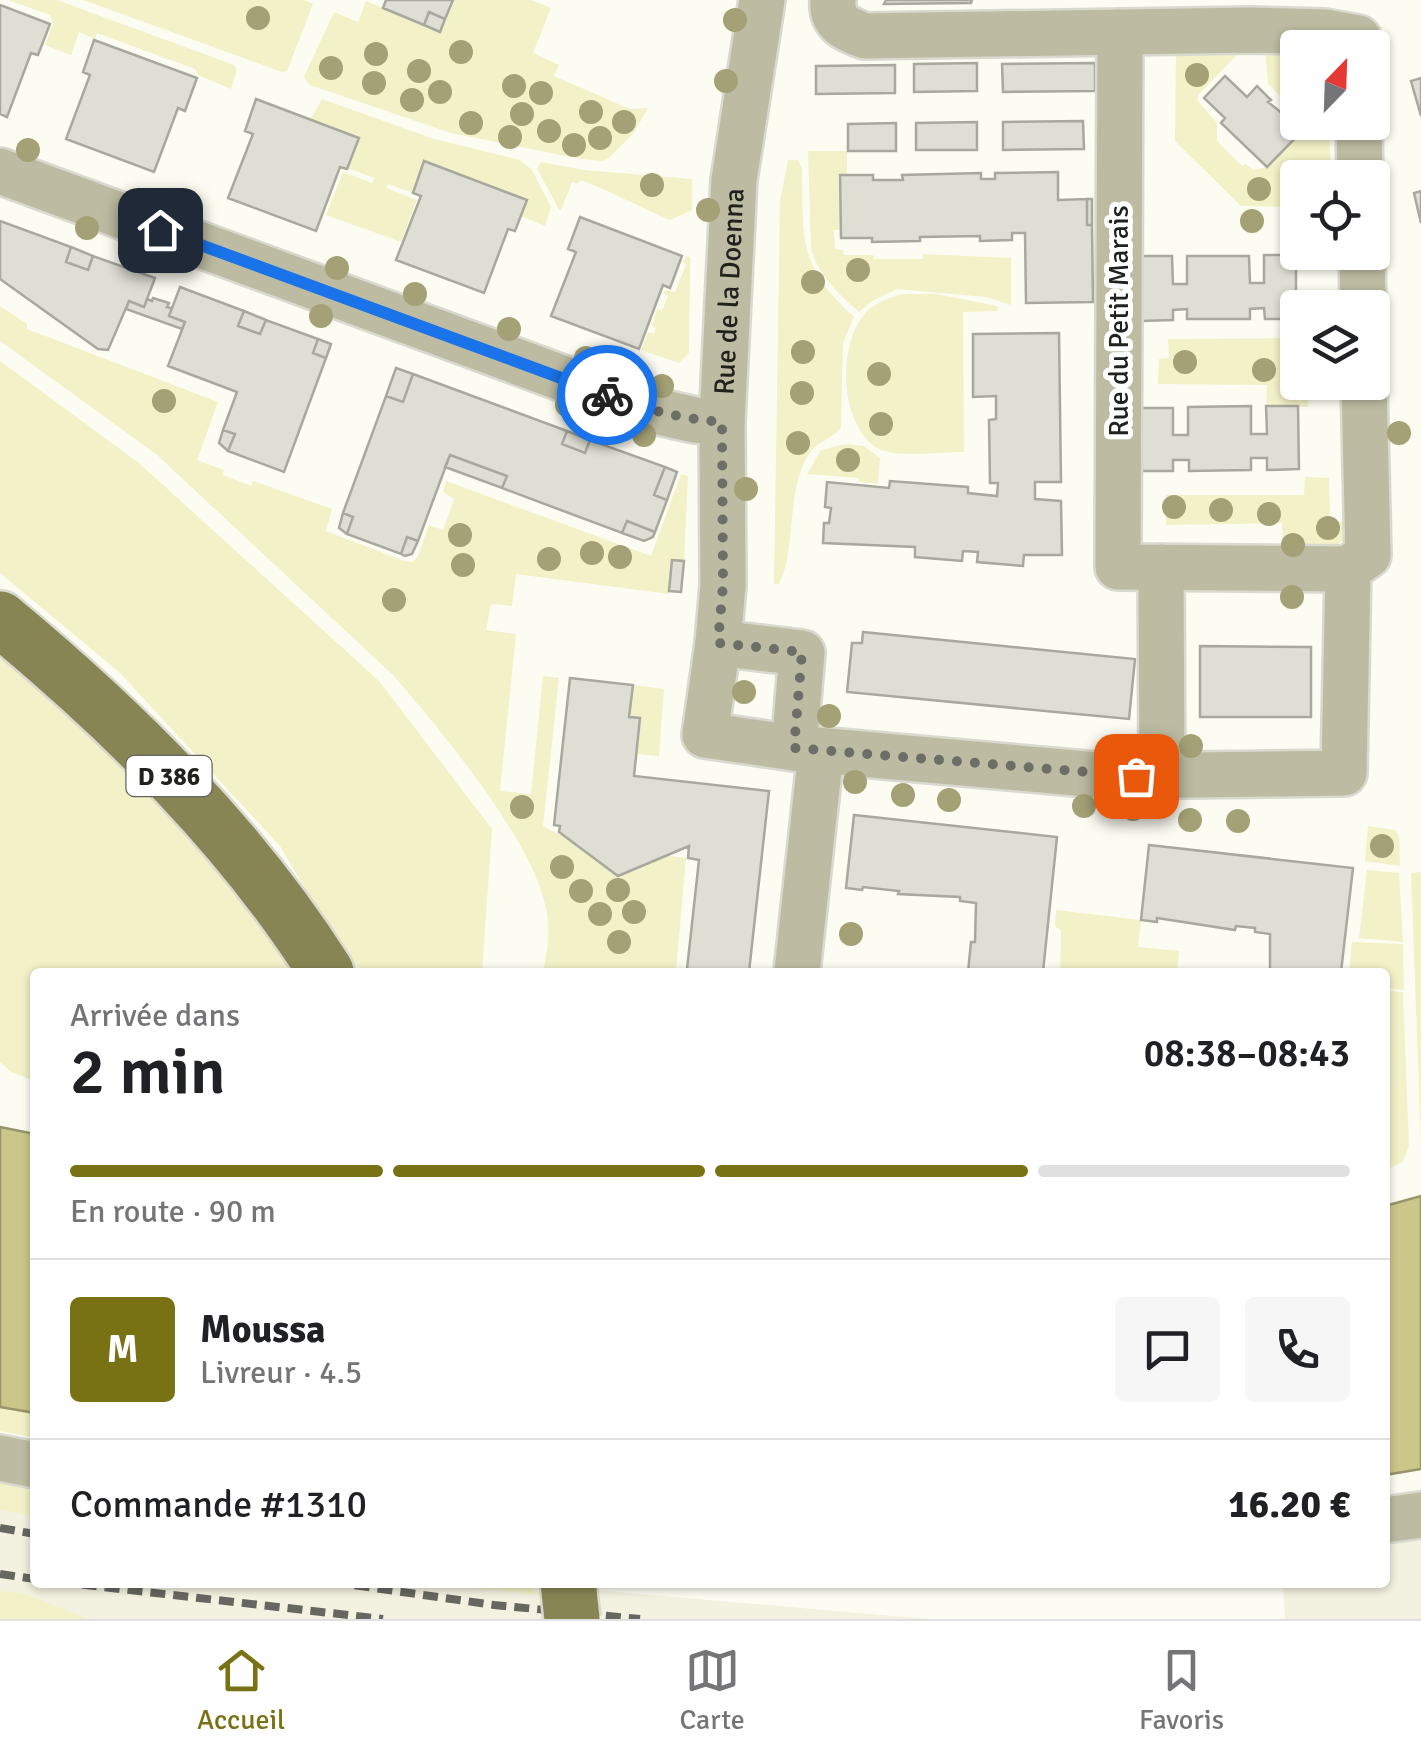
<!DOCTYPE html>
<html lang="fr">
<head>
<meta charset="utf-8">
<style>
  :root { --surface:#fff; --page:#f6f6f6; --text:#202124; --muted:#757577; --line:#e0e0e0; --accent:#797214 }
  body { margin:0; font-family:Signika,sans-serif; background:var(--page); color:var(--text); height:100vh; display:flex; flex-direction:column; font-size:38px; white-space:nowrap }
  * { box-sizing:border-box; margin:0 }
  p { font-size:32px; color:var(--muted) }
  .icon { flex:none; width:55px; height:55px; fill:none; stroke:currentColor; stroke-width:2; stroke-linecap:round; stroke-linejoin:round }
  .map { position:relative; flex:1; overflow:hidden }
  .sheet { position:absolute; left:30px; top:968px; width:1360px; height:620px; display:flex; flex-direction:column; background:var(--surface); border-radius:10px; box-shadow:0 2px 8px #0004 }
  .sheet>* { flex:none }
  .needle { width:65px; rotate:23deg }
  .tools { position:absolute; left:1280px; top:30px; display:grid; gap:20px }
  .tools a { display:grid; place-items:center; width:110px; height:110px; border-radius:10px; background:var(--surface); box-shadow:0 2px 8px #0004; font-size:50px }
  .pin { position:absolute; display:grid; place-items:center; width:85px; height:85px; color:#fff; margin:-42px; border-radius:20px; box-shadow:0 5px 15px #0006 }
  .courier { position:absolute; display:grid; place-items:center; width:100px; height:100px; margin:-50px; border:8px solid #1a73e8; border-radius:50%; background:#fff; color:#222; box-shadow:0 2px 12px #0007 }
  .overview em { font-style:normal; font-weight:600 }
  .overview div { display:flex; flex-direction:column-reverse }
  .overview { display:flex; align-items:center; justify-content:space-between; height:170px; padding:0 40px }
  h1 { font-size:65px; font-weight:600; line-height:75px }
  .bar { display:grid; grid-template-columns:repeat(4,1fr); gap:15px 10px; align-content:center; height:120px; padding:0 40px }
  .bar i { height:12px; border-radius:8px; background:var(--line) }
  .bar .active { background:var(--accent) }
  .bar p { grid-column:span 4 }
  .line { display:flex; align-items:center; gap:25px; padding:0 40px; border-top:2px solid var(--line) }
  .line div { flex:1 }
  .round { display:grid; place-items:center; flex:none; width:105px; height:105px; border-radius:10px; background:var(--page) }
  .dock { display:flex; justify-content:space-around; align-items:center; height:140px; border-top:2px solid var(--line); background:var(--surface); font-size:28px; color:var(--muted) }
  .dock a { display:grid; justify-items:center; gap:5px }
  .dock .active { color:var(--accent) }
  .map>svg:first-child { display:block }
</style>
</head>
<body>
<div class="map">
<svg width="1421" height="1619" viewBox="0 0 1421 1619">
  <rect width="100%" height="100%" fill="#fdfcf2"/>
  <path fill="#f3f2e0" d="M0,1496L35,1502V1582L516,1583L927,1619H0Z
    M1421,1497V1619H1285L1283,1583L1385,1582V1504Z"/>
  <path fill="#f3f1c7" d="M8,0H57L234,65L237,70L231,89L198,75L195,69L97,33L95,39L79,32L71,55L45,45L53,24L50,15Z
    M83,0H304L313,4L287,71L282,72Z
    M453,0H531L551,8L533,53L559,65L554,76L630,109L648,108L633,134L609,158L603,161L581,159L451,133L310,85L304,77L334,12L358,22L366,1L439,31Z
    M1237,49V55L1198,95L1197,100L1217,123V141L1242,166L1246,164L1253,170L1267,167L1302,130L1290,118L1296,112L1268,84L1265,50L1297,51L1298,122L1329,123L1331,177L1298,178L1297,207L1241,206L1175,141L1176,52Z
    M322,99L434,139L520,160L532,170L551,207L545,226L521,216L526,200L425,162L413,193L388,184L386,188L417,200L401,242L326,215L343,172L372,183L374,178L347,168L359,138L310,120Z
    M808,151H847V174L838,175L840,230H834L835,249L843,250L844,255H873L874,259H923V254L1011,258V305L986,297L897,289L872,301L859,312C839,294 819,276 811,249Z
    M788,160H798L802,169C803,240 798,266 854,317L843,343L841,428C833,438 817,442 810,452C785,489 797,550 779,584H774L780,201Z
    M541,162L584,170L692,179V210L670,220C639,207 611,191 580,180L577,184L572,182L561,210H559L537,168Z
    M686,256L690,257L689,353L679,363L641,350L648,332L654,334L656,328L652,326L657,309L662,310L668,296L663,293L665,290L675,292L686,265L683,262Z
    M903,294H936L997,306L998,311L963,312L964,452C942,452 897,458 879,449C840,428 837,348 863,316C873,303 888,298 903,294Z
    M0,306L27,324V329L218,402L197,460L224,470L223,475L251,486L253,481L332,509L326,531L404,561L413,562L418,556L429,525L443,530L454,499L443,492L446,481L651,556L681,474L688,476L684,561H672L669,594L516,574L512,606L491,604L486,630L516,634L500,791L531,794L543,676L559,678L543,826L558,834L626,843L625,850L686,858L676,970L695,972H543C548,949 551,927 545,904C529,835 440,730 393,675L156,454L0,341Z
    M1297,338L1298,382L1309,383L1308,407L1266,406L1267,385L1158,384L1159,359L1169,358L1168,339Z
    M0,361L139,463L379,681L492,829L482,972H383L351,966L280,846L120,673L0,573Z
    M845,444L864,446L880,458L878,484L859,482L858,478L807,474L821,450Z
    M1305,477L1329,478L1330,520L1351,523L1348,538L1334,546L1283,549L1282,523L1166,525V495H1304Z
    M0,651L86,724L209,853L299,972H35V1081L11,1072L0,1062Z
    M633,685L664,689L659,756L636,754L640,718L629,717Z
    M1368,826L1395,830L1399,835L1400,866L1365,861Z
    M1367,870L1399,873L1403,942L1359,938Z
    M1421,872V1143L1411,873Z
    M1056,910L1141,920L1138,947L1179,951L1177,972H1060L1061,931L1055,926Z
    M1352,942L1403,944L1404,990L1385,988V972H1349Z
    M1385,990L1403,992L1409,1146L1403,1162L1385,1170Z
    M0,1407L35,1413V1438L0,1431Z
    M0,1479L35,1485V1516L0,1510Z
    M441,1583H523L542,1596Z
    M0,1591L26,1594L88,1619H0Z"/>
  <path fill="#cbc78b" stroke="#98956a" stroke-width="2.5" d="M0,1127L35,1134V1413L0,1407Z
    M1421,1196V1469L1385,1475V1206Z"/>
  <path fill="#dfded4" stroke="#a8a89e" stroke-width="2.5" d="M386,0H453L445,19L429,12L424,25L383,8Z
    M886,0H972L971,3L884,4Z
    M0,5L50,24L38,55L31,53L7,117L0,114Z
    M429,12L445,19L440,32L424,25Z
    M94,40L197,78L185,111L178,108L154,172L66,139L90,75L83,72Z
    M977,63V91L914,92V64Z
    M1095,63V91L1003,92L1002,64Z
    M895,65V93L816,94V66Z
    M1225,76L1247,97L1257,86L1271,100L1268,102L1303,130L1267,167L1221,123L1225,118L1204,98Z
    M1421,78V116L1411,81Z
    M256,99L359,138L347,169L340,167L316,231L228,198L253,134L245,131Z
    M1083,121L1084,149L1003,150V122Z
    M977,122V150H916V123Z
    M896,123V151H848V124Z
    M424,161L527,200L515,231L508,229L484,293L396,260L421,196L413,193Z
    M1058,172V200L1087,199V225H1092L1093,302L1026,303L1025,233H1012V240L980,241V236L920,237V241L872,242V238H841L840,175H873V180H903L902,175L981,173V179H995V173Z
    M1421,191V223L1414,193Z
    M1087,199H1092V225H1087Z
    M580,217L682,256L670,288L663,285L639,349L551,316L576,252L568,249Z
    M0,221L71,247L66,262L88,270L93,256L155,278L144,307L129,301L108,350L98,349L0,279Z
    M71,247L93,256L88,270L66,262Z
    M1264,255H1296V319H1265L1264,308L1250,309V319H1187V309L1173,310V320L1141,321L1140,256H1172L1173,284H1187V256H1249L1250,283H1264Z
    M180,287L244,311L238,326L260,334L266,320L318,339L313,353L326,358L284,472L228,451L235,434L223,430L237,392L168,366L185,322L169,316Z
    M153,298L169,303L167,307L172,308L169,316L185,322L182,329L126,309L129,301L144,307L147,299L152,301Z
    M244,311L266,320L260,334L238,326Z
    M1059,333L1061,482H1035V499L1061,501L1062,555H1024L1023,566L977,562L978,552L963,551L962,561L915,557V547L823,543L824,523H829L831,508L825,507L827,482L889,488L890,481L968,487V493L997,496L998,483H990L989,420L996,419V396L973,397V334Z
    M318,339L331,344L326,358L313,353Z
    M396,368L413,374L403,402L386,396Z
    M413,374L567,431L562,444L585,453L590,440L665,467L654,495L667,500L655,532L627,521L622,533L502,488L507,476L450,455L418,541L407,537L401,554L347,534L353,517L343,513L386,396L403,402Z
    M1251,406V434H1267L1266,406H1298L1299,469L1267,470V458H1251V470L1189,471V460H1173V471H1142L1140,408H1173V435H1188V407Z
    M223,430L235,434L228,451L219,443Z
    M567,431L590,440L585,453L562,444Z
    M450,455L507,476L502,488L445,467Z
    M665,467L677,472L667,500L654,495Z
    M343,513L353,517L347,534L339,528Z
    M627,521L655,532L653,537L644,541L622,533Z
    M407,537L418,541L412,554L405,556L401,554Z
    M672,560L684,561L681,592L669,591Z
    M863,632L1135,659L1129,719L847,692L852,643H862Z
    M1200,646L1311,647V717H1200Z
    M570,678L633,685L629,717L640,718L634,776L769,791L749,972L687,969L699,860L688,858L689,846L618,876L559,832L560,826L554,825Z
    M854,815L1057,837L1043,972H968L971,942H975L976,903L960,901V897L898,894L899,891L863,887L862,890L846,888Z
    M1149,845L1353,868L1341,972H1270V934L1255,932V928L1236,926L1235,930L1157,918V922L1141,920Z"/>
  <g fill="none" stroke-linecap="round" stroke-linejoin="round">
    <g stroke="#dad9d0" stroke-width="50">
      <g id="minor">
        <path d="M833,0C831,23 846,29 865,36L1250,30L1325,32L1358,38V48"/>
        <path d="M1120,32L1118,567L1348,569"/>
        <path d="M1359,122L1360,178"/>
        <path d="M0,171L646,409L695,420L722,422"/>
        <path d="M1362,252L1363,308"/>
        <path d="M1161,567L1162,776"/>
        <path id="s1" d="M718,643L723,585L722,422L734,180L762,0"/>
        <path d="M718,643L802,653L794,748L705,735Z"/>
        <path d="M794,748L1109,776L1344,773L1348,569L1368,555L1364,382"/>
        <path d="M797,972L821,751"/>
        <path d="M0,1458L35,1465"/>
        <path d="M1385,1520L1421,1515"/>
      </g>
    </g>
    <g stroke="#dad9d0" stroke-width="60">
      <path id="major" d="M0,619C123,721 241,837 326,972"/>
    </g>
    <use href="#minor" stroke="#bdbba1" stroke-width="45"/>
    <use href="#major" stroke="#888554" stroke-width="55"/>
    <path stroke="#676761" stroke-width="8" stroke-dasharray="15 8" stroke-linecap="butt" d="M0,1528L35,1534
      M0,1574L35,1579
      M59,1582L383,1619
      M332,1582L494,1605L640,1619"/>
    <g stroke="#dad9d0" stroke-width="60" stroke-linecap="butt">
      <path id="major-bridge" d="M568,1582L572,1619"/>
    </g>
    <use href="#major-bridge" stroke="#888554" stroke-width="55"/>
  </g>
  <g fill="#a4a176">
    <circle cx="258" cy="18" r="12"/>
    <circle cx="735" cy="20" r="12"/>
    <circle cx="461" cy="52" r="12"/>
    <circle cx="376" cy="54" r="12"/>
    <circle cx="331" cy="68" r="12"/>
    <circle cx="419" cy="71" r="12"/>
    <circle cx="1197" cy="75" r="12"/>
    <circle cx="726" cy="81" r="12"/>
    <circle cx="374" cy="83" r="12"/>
    <circle cx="514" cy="86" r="12"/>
    <circle cx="440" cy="92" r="12"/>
    <circle cx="541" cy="93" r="12"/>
    <circle cx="412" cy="100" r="12"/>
    <circle cx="591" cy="112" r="12"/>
    <circle cx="522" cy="114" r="12"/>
    <circle cx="624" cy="122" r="12"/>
    <circle cx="471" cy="123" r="12"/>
    <circle cx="549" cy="131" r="12"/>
    <circle cx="510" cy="137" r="12"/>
    <circle cx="600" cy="138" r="12"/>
    <circle cx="574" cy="145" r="12"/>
    <circle cx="28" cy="150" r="12"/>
    <circle cx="652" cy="185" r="12"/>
    <circle cx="1259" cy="189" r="12"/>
    <circle cx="708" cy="210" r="12"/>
    <circle cx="189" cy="212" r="12"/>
    <circle cx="1252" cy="221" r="12"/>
    <circle cx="87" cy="228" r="12"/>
    <circle cx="165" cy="259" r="12"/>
    <circle cx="337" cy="268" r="12"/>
    <circle cx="858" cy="270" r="12"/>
    <circle cx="813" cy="282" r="12"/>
    <circle cx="415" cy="294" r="12"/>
    <circle cx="321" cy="316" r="12"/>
    <circle cx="509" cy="329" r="12"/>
    <circle cx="803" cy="352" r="12"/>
    <circle cx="586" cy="358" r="12"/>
    <circle cx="1185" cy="362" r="12"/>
    <circle cx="1264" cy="370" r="12"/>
    <circle cx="879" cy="374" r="12"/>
    <circle cx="662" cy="386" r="12"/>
    <circle cx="802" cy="393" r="12"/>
    <circle cx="164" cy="401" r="12"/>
    <circle cx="567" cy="405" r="12"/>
    <circle cx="881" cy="424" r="12"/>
    <circle cx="1399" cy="433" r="12"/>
    <circle cx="644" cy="435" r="12"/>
    <circle cx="798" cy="443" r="12"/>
    <circle cx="848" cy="460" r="12"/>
    <circle cx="746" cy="489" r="12"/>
    <circle cx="1174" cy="507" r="12"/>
    <circle cx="1221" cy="510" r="12"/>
    <circle cx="1269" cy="514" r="12"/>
    <circle cx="1328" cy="528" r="12"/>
    <circle cx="460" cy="535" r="12"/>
    <circle cx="1293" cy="545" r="12"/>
    <circle cx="592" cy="553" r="12"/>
    <circle cx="620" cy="557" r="12"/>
    <circle cx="549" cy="559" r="12"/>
    <circle cx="463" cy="565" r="12"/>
    <circle cx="1292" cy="597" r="12"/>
    <circle cx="394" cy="600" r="12"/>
    <circle cx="744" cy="692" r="12"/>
    <circle cx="829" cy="716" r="12"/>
    <circle cx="1191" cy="746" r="12"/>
    <circle cx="855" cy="782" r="12"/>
    <circle cx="903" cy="795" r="12"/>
    <circle cx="949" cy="800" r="12"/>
    <circle cx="1084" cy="806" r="12"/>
    <circle cx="522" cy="807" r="12"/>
    <circle cx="1133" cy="809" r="12"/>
    <circle cx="1190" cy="820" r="12"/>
    <circle cx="1238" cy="821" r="12"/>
    <circle cx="1382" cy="846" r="12"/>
    <circle cx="562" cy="867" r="12"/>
    <circle cx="618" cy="890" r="12"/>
    <circle cx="581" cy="891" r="12"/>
    <circle cx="634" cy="912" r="12"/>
    <circle cx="600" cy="914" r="12"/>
    <circle cx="851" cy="934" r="12"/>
    <circle cx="619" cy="942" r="12"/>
  </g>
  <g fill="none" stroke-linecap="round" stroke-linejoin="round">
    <path stroke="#6e6e68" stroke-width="10" stroke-dasharray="0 18" d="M607,395C645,409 681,419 722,422L723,585L718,643L802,652L794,748L1136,776"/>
    <path stroke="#1a73e8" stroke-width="12" d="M160,230L607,395"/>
  </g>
  <g text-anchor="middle" stroke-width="10" stroke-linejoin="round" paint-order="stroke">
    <rect fill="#fff" stroke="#646461" stroke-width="2.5" x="126.5" y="756" width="85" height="40" rx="8"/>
    <g font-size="25" font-weight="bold" fill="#21211d">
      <text x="169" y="785">D 386</text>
    </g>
    <g font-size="28" fill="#21211d" stroke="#fff">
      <text dy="10" stroke="none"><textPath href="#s1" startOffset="352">Rue de la Doenna</textPath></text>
      <text transform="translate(1118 321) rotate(-90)" y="10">Rue du Petit Marais</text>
    </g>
  </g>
</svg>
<div class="tools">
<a><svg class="needle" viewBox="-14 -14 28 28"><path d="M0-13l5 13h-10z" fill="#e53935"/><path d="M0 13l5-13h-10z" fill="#757577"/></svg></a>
<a><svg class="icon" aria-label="locate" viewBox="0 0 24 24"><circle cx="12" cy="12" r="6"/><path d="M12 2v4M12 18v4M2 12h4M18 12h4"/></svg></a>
<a><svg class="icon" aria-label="layers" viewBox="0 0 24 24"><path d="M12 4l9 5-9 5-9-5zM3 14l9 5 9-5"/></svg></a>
</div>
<div class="pin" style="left:1136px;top:776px;background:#ea580c"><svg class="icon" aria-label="bag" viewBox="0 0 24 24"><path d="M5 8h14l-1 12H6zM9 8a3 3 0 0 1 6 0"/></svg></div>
<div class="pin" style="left:160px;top:230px;background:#1f2937"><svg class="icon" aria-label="home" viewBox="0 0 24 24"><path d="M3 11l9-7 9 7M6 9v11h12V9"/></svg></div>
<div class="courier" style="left:607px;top:395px"><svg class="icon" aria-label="bike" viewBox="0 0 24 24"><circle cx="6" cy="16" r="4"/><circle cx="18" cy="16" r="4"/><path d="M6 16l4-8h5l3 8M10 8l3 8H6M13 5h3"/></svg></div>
<section class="sheet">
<div class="overview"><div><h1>2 min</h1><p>Arrivée dans</p></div><em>08:38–08:43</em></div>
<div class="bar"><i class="active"></i><i class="active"></i><i class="active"></i><i></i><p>En route · 90 m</p></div>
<div class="line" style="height:180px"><b class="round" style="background:var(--accent);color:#fff">M</b><div><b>Moussa</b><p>Livreur · 4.5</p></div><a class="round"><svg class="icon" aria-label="chat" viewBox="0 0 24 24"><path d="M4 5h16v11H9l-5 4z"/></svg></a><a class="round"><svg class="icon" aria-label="phone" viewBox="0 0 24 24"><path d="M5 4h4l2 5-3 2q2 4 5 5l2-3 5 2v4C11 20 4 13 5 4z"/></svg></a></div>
<div class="line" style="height:130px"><div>Commande #1310</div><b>16.20 €</b></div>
</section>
</div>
<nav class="dock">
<a class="active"><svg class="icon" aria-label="home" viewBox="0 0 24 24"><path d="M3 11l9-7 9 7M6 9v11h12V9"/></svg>Accueil</a>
<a><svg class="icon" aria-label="map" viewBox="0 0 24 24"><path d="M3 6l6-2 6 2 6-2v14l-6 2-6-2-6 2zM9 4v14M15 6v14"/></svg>Carte</a>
<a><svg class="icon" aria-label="saved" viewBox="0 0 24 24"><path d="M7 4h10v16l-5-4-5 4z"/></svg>Favoris</a>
</nav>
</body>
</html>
